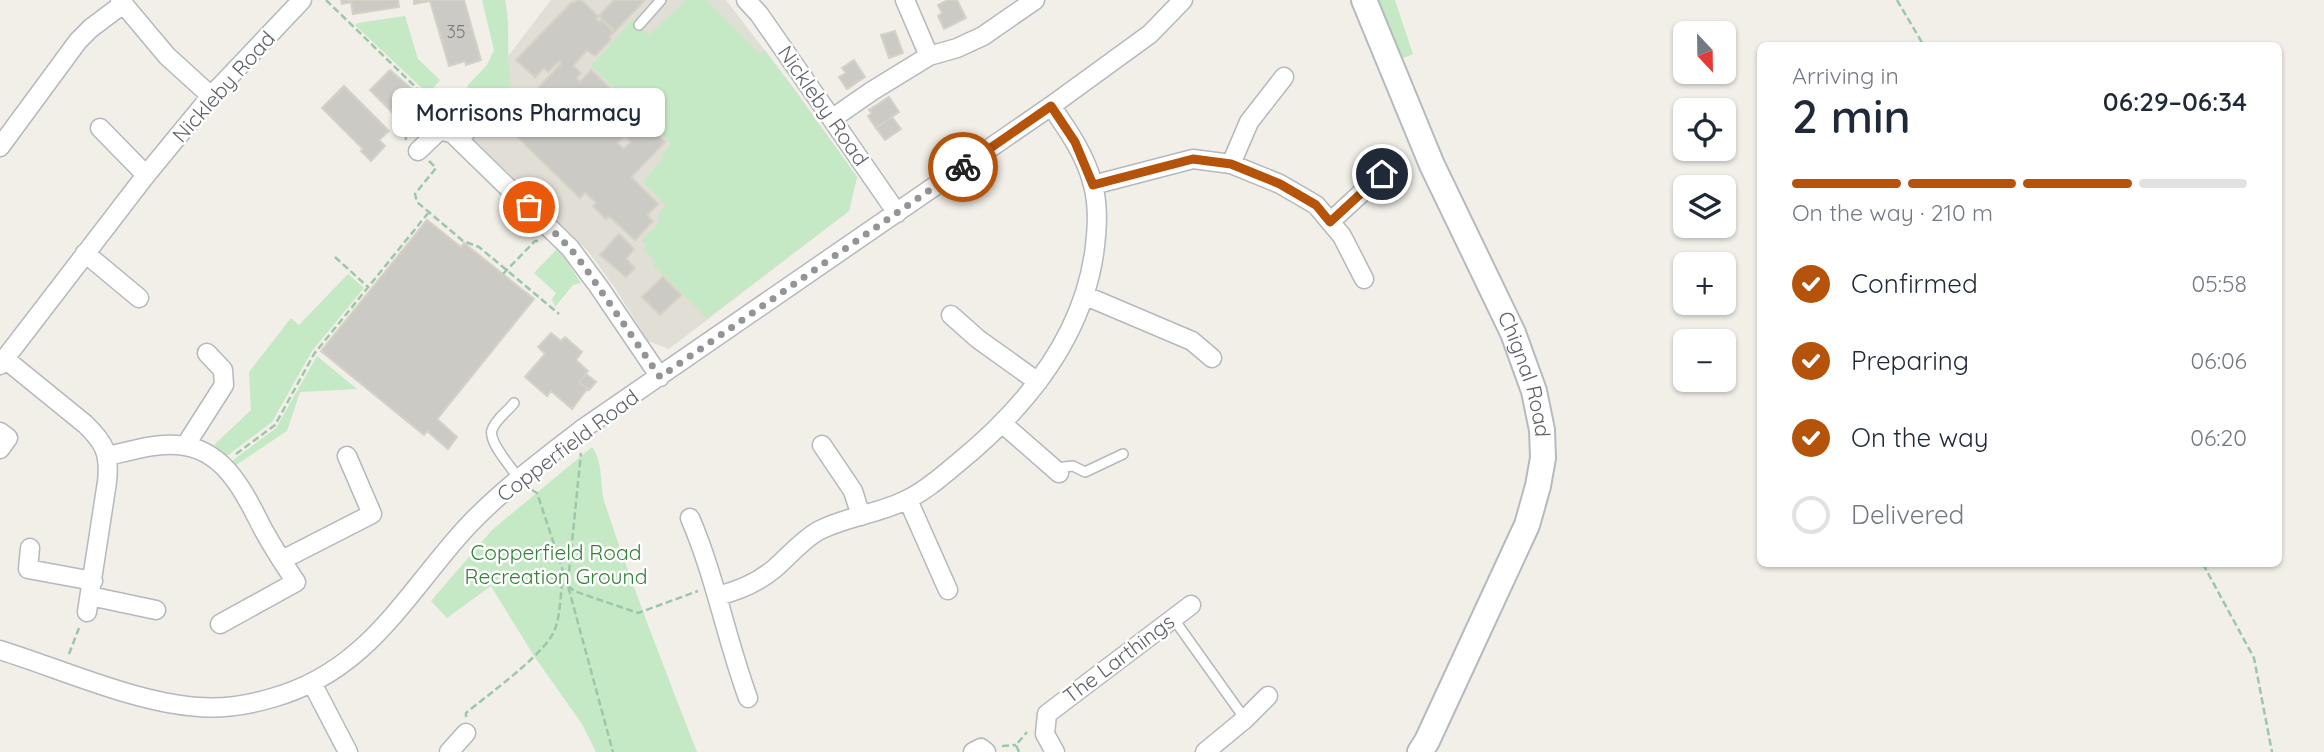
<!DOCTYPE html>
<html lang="en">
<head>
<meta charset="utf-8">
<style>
  :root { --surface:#fff; --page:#f2f2f3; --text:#1f2937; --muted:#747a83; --line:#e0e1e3; --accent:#b45309 }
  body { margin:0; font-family:Quicksand,sans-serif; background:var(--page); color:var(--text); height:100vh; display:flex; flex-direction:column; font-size:26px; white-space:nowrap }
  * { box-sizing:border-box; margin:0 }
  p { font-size:23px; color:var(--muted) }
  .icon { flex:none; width:38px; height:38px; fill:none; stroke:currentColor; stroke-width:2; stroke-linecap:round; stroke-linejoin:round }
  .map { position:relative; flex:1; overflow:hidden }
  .details { position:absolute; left:1757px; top:42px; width:525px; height:525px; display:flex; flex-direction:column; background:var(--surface); border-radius:10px; box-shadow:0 2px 5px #0004 }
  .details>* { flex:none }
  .needle { width:46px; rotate:158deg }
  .tools { position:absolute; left:1673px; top:21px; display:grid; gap:14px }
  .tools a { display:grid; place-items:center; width:63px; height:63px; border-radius:10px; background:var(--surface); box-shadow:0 2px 5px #0004; font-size:35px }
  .pin { position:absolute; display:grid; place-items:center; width:60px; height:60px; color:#fff; margin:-30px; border:4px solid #fff; border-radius:50%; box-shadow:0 2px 7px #0007 }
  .courier { position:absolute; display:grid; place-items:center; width:70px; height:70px; margin:-35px; border:5px solid #b45309; border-radius:50%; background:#fff; color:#222; box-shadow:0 2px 9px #0007 }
  .bubble { position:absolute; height:49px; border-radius:10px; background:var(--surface); box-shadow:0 2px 5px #0004; font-size:23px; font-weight:600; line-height:49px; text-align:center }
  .head em { font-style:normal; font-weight:600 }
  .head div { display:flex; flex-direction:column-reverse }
  .head { display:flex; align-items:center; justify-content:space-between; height:119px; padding:0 35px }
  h1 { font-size:46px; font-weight:600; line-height:52px }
  .bar { display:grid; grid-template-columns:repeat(4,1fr); gap:10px 7px; align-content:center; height:84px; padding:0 35px }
  .bar i { height:9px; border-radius:5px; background:var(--line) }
  .bar .current { background:var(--accent) }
  .bar p { grid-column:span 4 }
  ol { padding:0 35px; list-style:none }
  li { display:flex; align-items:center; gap:21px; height:77px }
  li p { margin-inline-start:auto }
  li .icon { padding:7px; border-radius:50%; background:var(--accent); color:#fff; stroke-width:4 }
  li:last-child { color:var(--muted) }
  li i { width:38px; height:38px; border:4px solid var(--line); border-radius:50% }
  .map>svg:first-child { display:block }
</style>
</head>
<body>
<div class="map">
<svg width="2324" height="752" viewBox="0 0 2324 752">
  <rect width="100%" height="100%" fill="#f1efe8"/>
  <path fill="#e1ded6" d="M551,0H726L796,91L857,177L849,211L669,349L648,341L615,288L588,251L457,123Z"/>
  <path fill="#c5e8c5" d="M482,0H505C512,34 504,64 513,97L500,112L481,120L463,106L468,85L487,65L494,50Z
    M686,0H706L760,54L765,50L857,177L849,211L707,318L653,265L656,262L643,249L647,245L642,240L659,223L658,214L666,205L644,184L646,178L664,157L662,154L671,144L591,66L633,19L649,35Z
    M1378,0H1395L1413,54L1401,59Z
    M405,16L418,59L440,80L428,94L355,25L358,23Z
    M558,248L581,283L573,285L555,307L552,299L556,293L534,273Z
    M348,274L364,288L312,351L272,422L227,456L214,445L251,410L249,372L291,318L299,325Z
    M317,356L357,389L300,392L287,431L236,465L232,461L276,428Z
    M592,447C604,462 599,485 605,504C633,588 665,670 697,752H596L582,724L534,656L491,586L447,618L431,601L492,530Z"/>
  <path fill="#cccac5" stroke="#d6d1c6" stroke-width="2" fill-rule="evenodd" d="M341,0H398L399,7L353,14L351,2L342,4Z
    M414,0H464L481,60L466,65L465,61L449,66L430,1L414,4Z
    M577,0H581L598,16L596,19L599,22L602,20L614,32L609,37L611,39L595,56L587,50L573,66L581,73L576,78L580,82L591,70L665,142L631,177L658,204L647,215L653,221L635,240L609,216L606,219L593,206L596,203L585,192L580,198L502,122L529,97L531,99L539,92L553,107L556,103L539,87L561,64L559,61L548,72L544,68L535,77L516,60L572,2L574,3ZM592,104L599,111L591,118L585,112ZM625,136L631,142L624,149L617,143Z
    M614,0H645L615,31L599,16Z
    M948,0H957L966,18L944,29L938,16L942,13L938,5Z
    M895,31L903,53L889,58L881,35Z
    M854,60L865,77L847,89L839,77L846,73L842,68Z
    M390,70L419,95L397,117L370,90Z
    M344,86L389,131L379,140L385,146L371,161L361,151L363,149L322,108Z
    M889,97L899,112L876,128L868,116L872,113L869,110Z
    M892,117L901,129L885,140L876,128Z
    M427,220L461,247L464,243L534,299L437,419L457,437L448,449L427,431L424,435L321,351Z
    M619,234L634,249L626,259L635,268L626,277L600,255Z
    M663,277L681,295L660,315L642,297Z
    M551,333L561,341L565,337L582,352L576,360L588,371L579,382L587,389L572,409L551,391L547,396L525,377L545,354L538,347Z
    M586,374L596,382L589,390L579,382Z"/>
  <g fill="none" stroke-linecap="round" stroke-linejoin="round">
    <g stroke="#b5b8bc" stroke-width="12">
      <path id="lane" d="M639,25L661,0
        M462,142L475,129L493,128
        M514,403C508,411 495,420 492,430C488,442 512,468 519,479
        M1055,468L1073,466L1085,472L1123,454
        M1173,618L1245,719"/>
    </g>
    <g stroke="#b5b8bc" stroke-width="21">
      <path id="street" d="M120,0L167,56L211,96
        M746,0L759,14L897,213
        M905,0L929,56
        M833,118L872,91L929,56L957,48L983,36L1035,0
        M100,128L146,175
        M0,147L78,41L91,28L123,4
        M418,151L440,130L453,134L570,248L599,287L660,377
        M1231,164L1249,122L1284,77
        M1093,185L1193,159L1231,164L1280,184L1316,205L1342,236L1364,279
        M1330,222L1382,174L1374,156
        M85,253L139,298
        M1086,296L1192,341L1212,358
        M951,315L978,339L1038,382
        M5,359L85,424C105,443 110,454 107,482L87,612
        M0,365L146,175L211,96L302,0
        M1003,424L1059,473
        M0,432L8,438L0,449
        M822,445L853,491L861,516
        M185,446L224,385L223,370L207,353
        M108,456C130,451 154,443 177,445C226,448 245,495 264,531C274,549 285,566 296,582L220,624
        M908,500L948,590
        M690,518C715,576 726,638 748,698
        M30,548L28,569L93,581
        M282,560L372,514L347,456
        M90,596L156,610
        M717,596C738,591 757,583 774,569C788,557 801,541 818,531C846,516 880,514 908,499C927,490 943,475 959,462C1025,408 1081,340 1094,254C1097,231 1099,208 1093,185C1086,156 1068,130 1051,106
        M0,650C61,669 136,703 199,707C224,709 248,705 272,698C366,672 403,598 464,530C499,492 541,461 581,430L1051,106L1150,34L1183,0
        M312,683L348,752
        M449,752L466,733
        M973,752L981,748L986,752
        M1055,752L1045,734L1047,714L1191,605
        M1205,752L1245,719L1268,696"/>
    </g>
    <g stroke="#b6babf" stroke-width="28">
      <g id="secondary">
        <path id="s1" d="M1364,0L1432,165L1513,333L1534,391L1542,430L1543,458L1538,486L1527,525L1427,741L1420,752"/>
      </g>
    </g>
    <path stroke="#9cc7a9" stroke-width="2.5" stroke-dasharray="7 3.5" stroke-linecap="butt" d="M326,0L432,103L436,115
      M1897,0L1924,46
      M406,140L405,131L432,103
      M429,161L436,168L415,194L417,202L463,241L479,247L559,314
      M335,257L369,288
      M503,274L535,241H538
      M236,454L275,425L314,354L429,212
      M532,490L537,493L568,586L613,752
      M2203,564L2254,658L2272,752
      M568,582L581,453
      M568,586L574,591L638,613L698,591
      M69,654L79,628
      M466,717V713C489,694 535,661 551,637C560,623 560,601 562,584L568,586
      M1002,746L1016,745
      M1019,752L1016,745L1027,732"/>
    <use href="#lane" stroke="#fff" stroke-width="9"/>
    <use href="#street" stroke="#fff" stroke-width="18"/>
    <use href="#secondary" stroke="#fff" stroke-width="24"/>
  </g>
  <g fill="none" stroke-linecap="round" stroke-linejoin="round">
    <path stroke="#929495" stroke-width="7" stroke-dasharray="0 12.6" d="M529,207L570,248L584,266L660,377L963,167"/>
    <path stroke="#b45309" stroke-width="9" d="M963,167L1051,106L1075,142L1093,185L1193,159L1231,164L1280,184L1316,205L1330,222L1382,174"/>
  </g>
  <g text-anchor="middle" stroke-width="5" stroke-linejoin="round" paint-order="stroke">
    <g font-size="18" fill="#7a7d7f">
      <text x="456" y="38">35</text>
    </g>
    <g font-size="21" fill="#5f6368" stroke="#fff">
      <text transform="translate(224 87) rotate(-48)" y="7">Nickleby Road</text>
      <text transform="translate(823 106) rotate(55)" y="7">Nickleby Road</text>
      <text dy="7" stroke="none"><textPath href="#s1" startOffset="408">Chignal Road</textPath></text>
      <text transform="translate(568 446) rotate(-37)" y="7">Copperfield Road</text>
      <text transform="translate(1119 659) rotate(-37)" y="7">The Larthings</text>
    </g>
    <g font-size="21" fill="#348238" stroke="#fff">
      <text x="556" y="560">Copperfield Road<tspan x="556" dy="24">Recreation Ground</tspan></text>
    </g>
  </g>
</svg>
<div class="tools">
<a><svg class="needle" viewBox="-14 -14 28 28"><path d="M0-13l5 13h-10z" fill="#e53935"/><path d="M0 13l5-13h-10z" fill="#747a83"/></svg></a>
<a><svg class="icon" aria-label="locate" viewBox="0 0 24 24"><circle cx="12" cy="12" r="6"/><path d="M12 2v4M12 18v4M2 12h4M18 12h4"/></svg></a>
<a><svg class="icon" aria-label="layers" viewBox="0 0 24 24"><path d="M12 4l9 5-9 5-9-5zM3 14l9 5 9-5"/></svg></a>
<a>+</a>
<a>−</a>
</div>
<div class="pin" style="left:529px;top:207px;background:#ea580c"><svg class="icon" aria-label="bag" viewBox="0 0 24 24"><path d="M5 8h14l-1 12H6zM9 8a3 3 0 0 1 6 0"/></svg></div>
<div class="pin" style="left:1382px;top:174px;background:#1f2937"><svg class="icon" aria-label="home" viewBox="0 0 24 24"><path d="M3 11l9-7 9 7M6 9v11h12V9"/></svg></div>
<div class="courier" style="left:963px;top:167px"><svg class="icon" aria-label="bike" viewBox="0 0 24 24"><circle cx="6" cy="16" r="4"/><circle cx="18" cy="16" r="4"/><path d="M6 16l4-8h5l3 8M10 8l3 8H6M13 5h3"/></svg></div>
<div class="bubble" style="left:392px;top:88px;width:273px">Morrisons Pharmacy</div>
<section class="details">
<div class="head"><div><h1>2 min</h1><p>Arriving in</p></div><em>06:29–06:34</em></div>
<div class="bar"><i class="current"></i><i class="current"></i><i class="current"></i><i></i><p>On the way · 210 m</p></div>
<ol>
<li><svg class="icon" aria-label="check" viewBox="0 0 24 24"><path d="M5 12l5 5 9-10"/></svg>Confirmed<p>05:58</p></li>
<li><svg class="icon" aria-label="check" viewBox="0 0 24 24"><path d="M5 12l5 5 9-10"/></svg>Preparing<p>06:06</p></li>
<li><svg class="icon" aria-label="check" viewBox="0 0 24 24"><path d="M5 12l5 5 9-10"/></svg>On the way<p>06:20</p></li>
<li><i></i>Delivered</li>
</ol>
</section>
</div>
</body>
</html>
